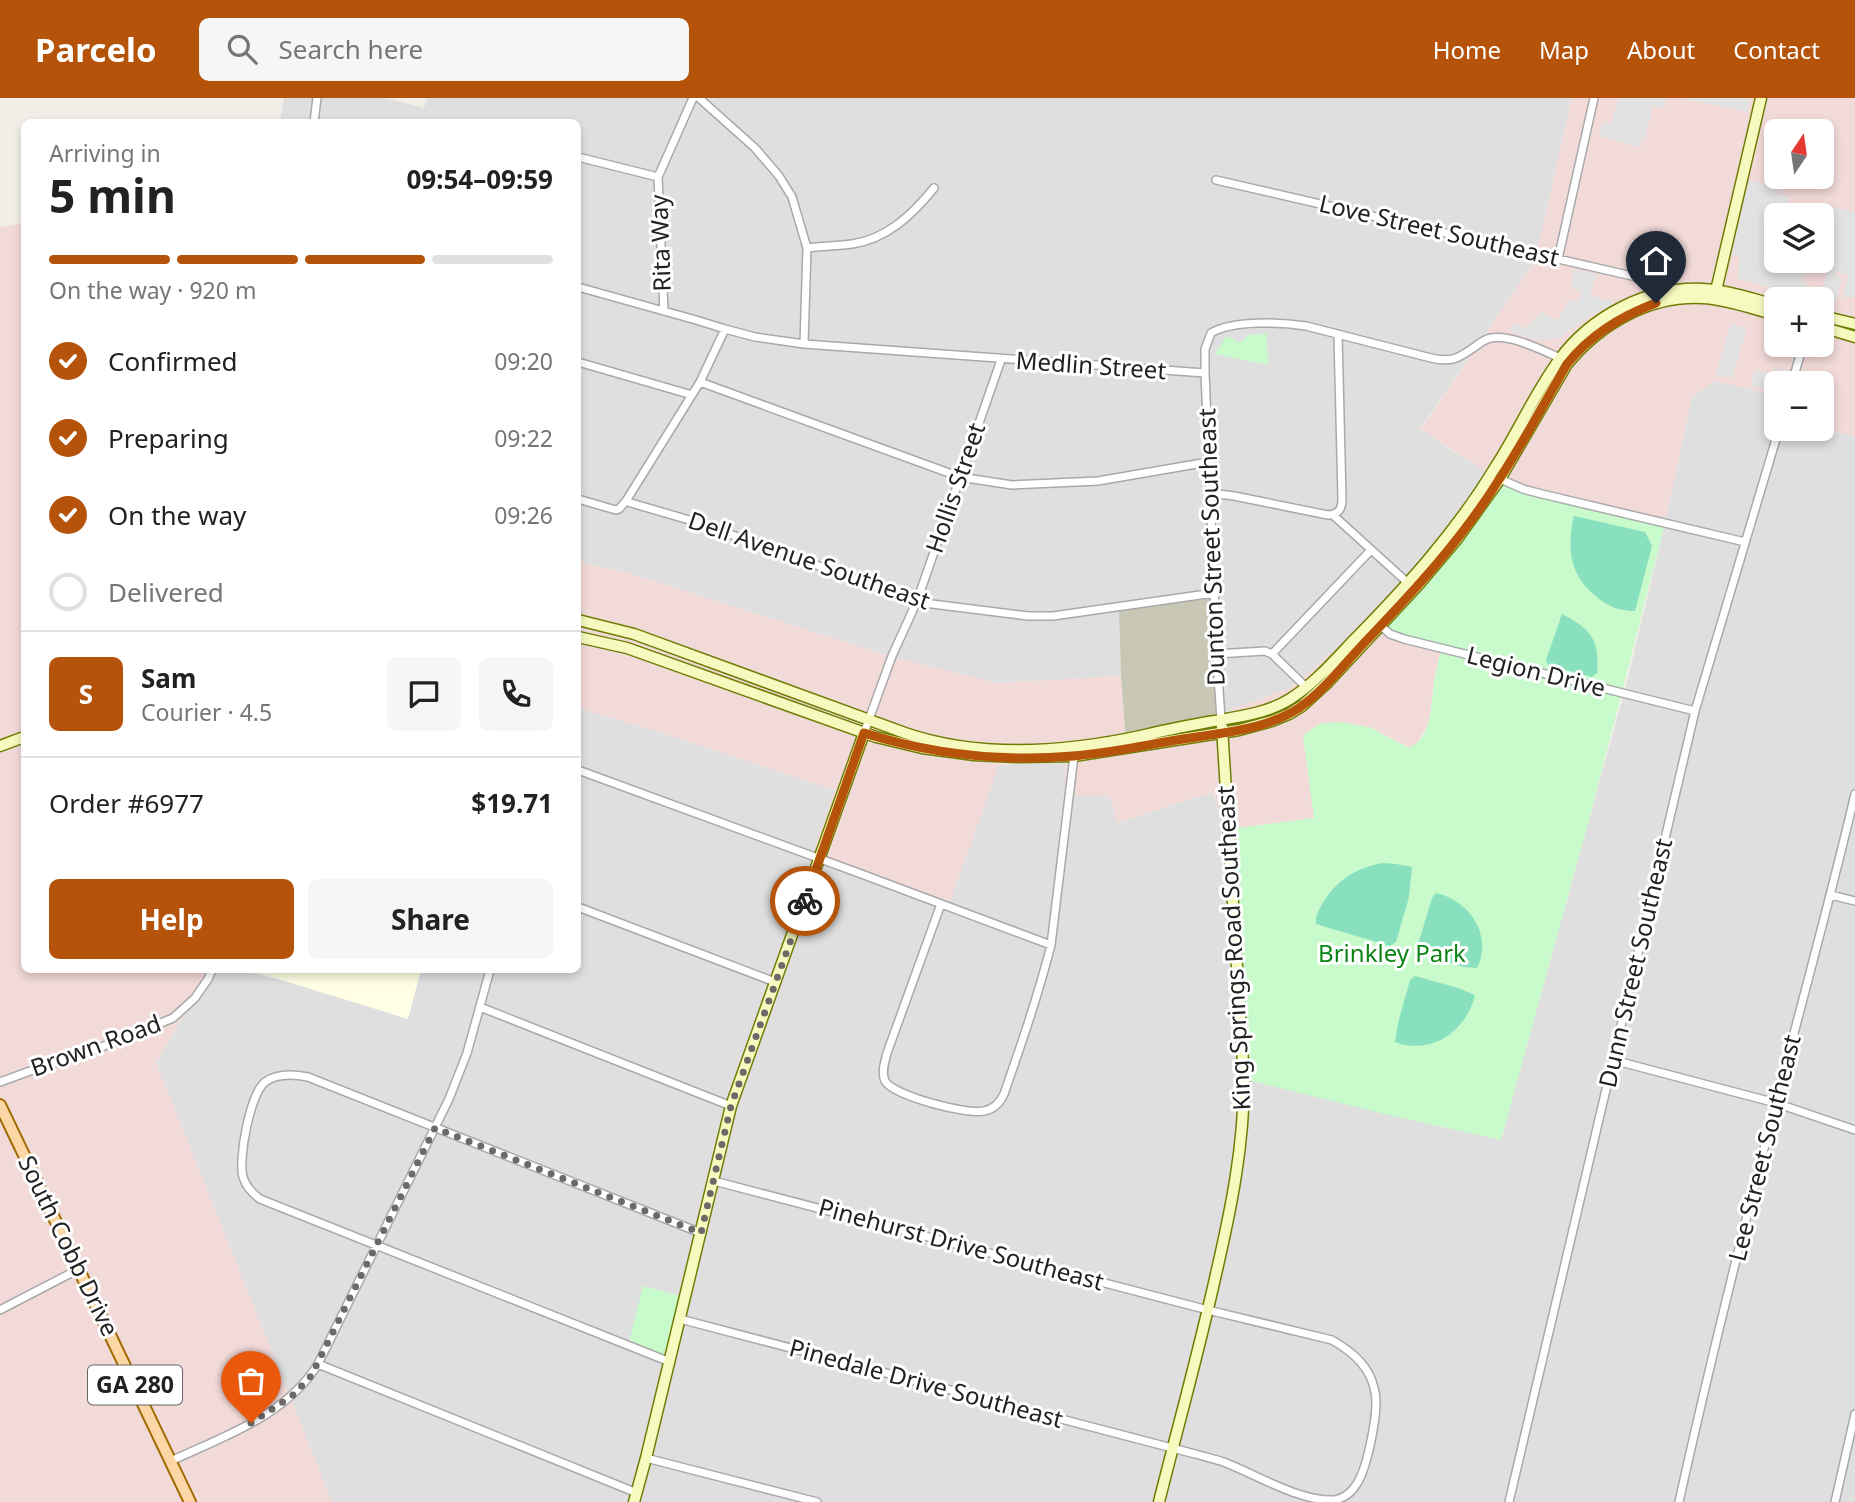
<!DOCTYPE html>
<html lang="en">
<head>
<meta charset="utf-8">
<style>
  :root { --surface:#fff; --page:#f6f6f6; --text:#222; --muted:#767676; --line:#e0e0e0; --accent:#b45309 }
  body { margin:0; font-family:"Noto Sans",sans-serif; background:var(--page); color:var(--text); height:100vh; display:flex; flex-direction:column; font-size:26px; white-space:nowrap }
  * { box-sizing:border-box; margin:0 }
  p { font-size:23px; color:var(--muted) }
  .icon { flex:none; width:38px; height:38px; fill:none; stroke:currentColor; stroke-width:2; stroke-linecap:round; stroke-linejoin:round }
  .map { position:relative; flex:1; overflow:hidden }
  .sheet { position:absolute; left:21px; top:21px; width:560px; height:854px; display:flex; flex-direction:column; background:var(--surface); border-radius:10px; box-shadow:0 4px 10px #0003 }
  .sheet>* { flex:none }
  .needle { width:46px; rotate:13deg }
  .fabs { position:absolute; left:1764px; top:21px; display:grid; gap:14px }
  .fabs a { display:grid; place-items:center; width:70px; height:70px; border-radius:10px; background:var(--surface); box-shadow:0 4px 10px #0003; font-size:35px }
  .pin { position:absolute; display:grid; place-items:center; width:60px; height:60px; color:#fff; margin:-72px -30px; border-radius:50% 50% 50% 0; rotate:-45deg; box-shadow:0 0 7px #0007 }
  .pin .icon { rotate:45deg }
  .courier { position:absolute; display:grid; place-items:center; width:70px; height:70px; margin:-35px; border:5px solid #b45309; border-radius:50%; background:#fff; color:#222; box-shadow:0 2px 9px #0007 }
  .summary em { font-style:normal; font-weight:700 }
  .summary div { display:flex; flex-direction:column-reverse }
  .summary { display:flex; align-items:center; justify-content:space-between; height:119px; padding:0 28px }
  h1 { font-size:46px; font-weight:700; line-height:52px }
  .bar { display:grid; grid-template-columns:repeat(4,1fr); gap:10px 7px; align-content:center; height:84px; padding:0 28px }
  .bar i { height:9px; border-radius:5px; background:var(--line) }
  .bar .on { background:var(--accent) }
  .bar p { grid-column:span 4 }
  .line { display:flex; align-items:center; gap:18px; padding:0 28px; border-top:2px solid var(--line) }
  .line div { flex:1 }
  .round { display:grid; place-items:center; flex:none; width:74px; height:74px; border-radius:10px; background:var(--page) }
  ol { padding:0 28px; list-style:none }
  li { display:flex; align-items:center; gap:21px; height:77px }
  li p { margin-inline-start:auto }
  li .icon { padding:7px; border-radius:50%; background:var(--accent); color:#fff; stroke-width:4 }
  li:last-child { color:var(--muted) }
  li i { width:38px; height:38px; border:4px solid var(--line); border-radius:50% }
  .button { display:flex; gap:14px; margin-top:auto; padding:14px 28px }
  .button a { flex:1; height:80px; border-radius:10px; background:var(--accent); color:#fff; font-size:28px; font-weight:700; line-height:80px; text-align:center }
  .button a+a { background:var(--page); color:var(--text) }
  header { display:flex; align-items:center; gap:42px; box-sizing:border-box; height:98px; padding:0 35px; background:var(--accent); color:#fff }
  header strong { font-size:33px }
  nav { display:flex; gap:38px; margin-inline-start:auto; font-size:24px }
  .search { width:490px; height:63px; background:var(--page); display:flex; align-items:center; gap:18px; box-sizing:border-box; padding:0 24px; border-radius:10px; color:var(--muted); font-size:26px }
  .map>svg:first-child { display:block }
</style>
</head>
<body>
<header>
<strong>Parcelo</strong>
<div class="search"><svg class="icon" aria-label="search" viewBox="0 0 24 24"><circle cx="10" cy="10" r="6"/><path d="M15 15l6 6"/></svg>Search here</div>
<nav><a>Home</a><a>Map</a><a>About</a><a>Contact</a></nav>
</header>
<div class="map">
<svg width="1855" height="1404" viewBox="0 0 1855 1404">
  <rect width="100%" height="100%" fill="#f2efe9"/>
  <path fill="#e0dfdf" d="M284,0H386L424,10L427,0H1572L1535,163L1421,330L1419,329L1448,350L1496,379L1362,527L1291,590L1231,611L1222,629L1120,509L1121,578L997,585L892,559L625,474L586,466L578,458V24H280Z
    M1716,283L1776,297V331H1822V297L1833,301L1825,332L1855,338V1404H332L156,965L210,872H237L399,908L410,872H578V610L666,636L835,692L947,812L998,667L1067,663L1109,697L1118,725L1212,694L1229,731L1501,1041L1626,588L1664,429L1692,299Z"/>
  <path fill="#f2dad9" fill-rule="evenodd" d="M1572,0H1855V338L1824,332L1833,301L1822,297V285H1776V297L1716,283L1692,299L1665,425L1441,550L1434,584L1430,617L1428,626L1418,644L1413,649L1409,650L1369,629L1314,720L1229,731L1212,694L1118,725L1109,697L1064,698L1066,663L999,667L947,812L812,757L835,692L666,636L578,610V458L586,466L625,474L892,559L997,585L1121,578L1126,645L1222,629L1231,611L1291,590L1362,527L1495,379L1414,327L1422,330L1535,163ZM1776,33H1822V79H1776ZM1776,117H1822V163H1776ZM1776,201H1822V247H1776Z
    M24,125V872H210L156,965L332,1404H0V129Z"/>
  <path fill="#ffffe5" d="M249,872H421L408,921Z"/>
  <path fill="#c7c7b4" d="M1216,497L1225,564L1222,629L1126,645L1121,578L1119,508Z"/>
  <path fill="#c8facc" d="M1267,236L1268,267L1215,256L1226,239H1232L1235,243C1241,245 1245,243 1247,237Z
    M1496,379L1512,387L1665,425L1593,707L1501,1042L1393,1018L1244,981L1229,731L1314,720L1303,637L1319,626L1339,624L1369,629L1409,650C1433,640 1431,605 1434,584C1436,573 1439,562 1441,551L1404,541L1378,526Z
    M643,1188L681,1198L667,1256H662L629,1244Z"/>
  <path fill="#88e0be" d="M1574,418L1645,434L1652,448L1635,513C1617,513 1605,507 1591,494C1569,474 1567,447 1574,418Z
    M1562,516C1591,531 1600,542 1597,575L1592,579L1548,567L1546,562Z
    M1382,765L1396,766L1412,769L1409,799L1396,844L1390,848L1316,826C1315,819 1317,816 1320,810C1334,784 1353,771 1382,765Z
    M1436,795C1470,803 1493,837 1477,870L1464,869L1421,857L1417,850L1432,800Z
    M1415,878L1458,890L1475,897C1467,932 1432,958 1395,944L1398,925L1410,882Z"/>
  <path fill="#e2e2e2" d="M1618,0H1667L1665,10L1653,8L1645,41H1642L1640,49L1599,38L1603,25L1612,24Z
    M1681,0H1750L1747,14Z
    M1749,82L1779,89L1777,96L1790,99L1789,106L1793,107L1790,117H1776V163H1822L1821,113L1825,114L1827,108L1855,114V200L1842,199L1848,177L1837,174L1835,178L1842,180L1836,204L1821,201L1827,171L1814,167L1811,175L1804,174L1802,183L1807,185L1804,198L1738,181L1739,159L1731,157Z
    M1574,172L1597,176L1590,197L1615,204L1588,219L1561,239L1539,243L1509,233L1515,225L1526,230L1542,214L1558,222L1569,202L1577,205L1581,195L1570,188Z
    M1731,226L1747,230L1732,280L1723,278L1721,279L1717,277L1716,275Z
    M1774,270L1786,272L1782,285H1776V294L1751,288L1754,272L1772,276Z"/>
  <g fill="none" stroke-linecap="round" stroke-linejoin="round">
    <g stroke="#a9a9a9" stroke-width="10">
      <path id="street" d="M699,0L755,50L779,78L792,99L807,150L804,246
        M314,24L317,0
        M578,59L658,79
        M1216,82L1632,178C1644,181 1649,186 1656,196
        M807,150C822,148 837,148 852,146C887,141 913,116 934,90
        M1558,161L1594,0
        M578,189L696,222L725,231L755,239L804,246L1205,275
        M664,213L658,79L693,0
        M578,264L692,297
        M700,284L960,379L1012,387L1098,383L1208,364
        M1792,285L1803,247
        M1500,381L1523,391L1542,396L1745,444
        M1210,395L1234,398L1328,417C1339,416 1342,411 1342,401L1338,236
        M578,401L616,412L619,411L626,403L631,405L696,424L917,503L932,506L1028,518H1053L1214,495
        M626,403L700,284L725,231
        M1333,417L1408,485
        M1381,528L1390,536L1404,541L1695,613
        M1216,556L1265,553L1272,556
        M1272,556L1371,452
        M1272,556L1306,589
        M1221,622L1217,561L1205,275V251L1211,235C1233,222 1280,224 1306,228L1431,260C1452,265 1459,260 1476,248C1481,244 1485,241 1491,240C1510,236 1542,252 1560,260
        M864,635L892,558L917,503L1001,262
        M578,672L856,774L1051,847
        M1831,797L1855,803
        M941,806L887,955C885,964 881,974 885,983C894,998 967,1017 984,1013C994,1011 1000,1005 1004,996C1021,947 1038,898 1051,847L1074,658
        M578,809L775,884
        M480,909L731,1008
        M1613,962L1776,1005L1855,1032
        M0,984L41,969L82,957L173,920L195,900L208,881L212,872
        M0,1212L79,1171
        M680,1221L1195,1356C1205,1359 1216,1361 1226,1365C1257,1377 1300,1404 1335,1402C1344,1400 1351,1395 1356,1387C1367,1372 1376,1323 1376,1304C1376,1298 1374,1289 1372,1283C1365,1264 1349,1252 1332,1242L1208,1212L714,1083
        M670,1264L260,1101C252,1095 246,1089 243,1079C238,1061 250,996 265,984C277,975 293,976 308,979L701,1135
        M318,1266L637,1395
        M646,1360L817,1404
        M171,1363C224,1338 286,1318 318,1266L449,1001L467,955L490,872
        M1509,1404L1695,613L1779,331
        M1679,1404C1706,1282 1736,1160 1767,1039C1796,925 1828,811 1855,696
        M1835,1404L1855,1316"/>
    </g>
    <g stroke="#707d05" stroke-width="13">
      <path id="secondary" d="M1715,197L1761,0
        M1822,218L1855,226
        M1822,229L1855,239
        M578,522L634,536L905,635C981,661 1068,654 1145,637C1166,632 1187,628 1208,624C1236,619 1266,616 1290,601C1314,586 1334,563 1353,543C1406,489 1457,433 1496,368C1518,334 1535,295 1559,262C1591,218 1648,188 1703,191C1727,192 1752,201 1776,207
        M578,539L627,550L876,639L922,650L974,657L1019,659L1074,658L1239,632L1272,623L1289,616L1302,608L1326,586L1419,486L1457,441L1500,381L1567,266C1600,226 1649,197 1703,200C1727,201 1753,211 1776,217
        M0,648L24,639
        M634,1404L646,1360L731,1008L864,635
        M1159,1404C1178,1328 1199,1253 1216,1176C1231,1111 1244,1048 1244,981L1222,629"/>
    </g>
    <g stroke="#a06b00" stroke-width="14">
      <path id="primary" d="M0,1007L190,1404"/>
    </g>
    <use href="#street" stroke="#fff" stroke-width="7"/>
    <use href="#secondary" stroke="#f7fabf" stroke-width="10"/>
    <use href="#primary" stroke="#fcd6a4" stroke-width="10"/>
  </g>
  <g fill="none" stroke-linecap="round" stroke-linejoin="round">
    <path stroke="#6b6a68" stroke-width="7" stroke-dasharray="0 12.6" d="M251,1325L292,1298L311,1278L435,1030L701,1135L731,1008L805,803"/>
    <path stroke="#b45309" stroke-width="9" d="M805,803L864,635C931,656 1003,664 1073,658C1110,655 1146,647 1183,641C1222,635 1265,632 1299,610C1325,592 1345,565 1366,543C1415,492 1463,440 1500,380C1524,343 1545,304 1567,266C1591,236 1621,218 1656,205"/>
  </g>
  <g text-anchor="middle" stroke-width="6" stroke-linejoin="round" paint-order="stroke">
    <rect fill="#fff" stroke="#646464" stroke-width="2" x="88" y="1267.5" width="94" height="39" rx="5"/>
    <g font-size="23" font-weight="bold" fill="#222">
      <text x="135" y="1295">GA 280</text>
    </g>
    <g font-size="24" fill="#222" stroke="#fff">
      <text transform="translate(1439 133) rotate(13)" y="8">Love Street Southeast</text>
      <text transform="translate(661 145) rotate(-92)" y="8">Rita Way</text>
      <text transform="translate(1091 268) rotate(4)" y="8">Medlin Street</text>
      <text transform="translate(956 390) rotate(-71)" y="8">Hollis Street</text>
      <text transform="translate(1212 449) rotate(-92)" y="8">Dunton Street Southeast</text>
      <text transform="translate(809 463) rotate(19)" y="8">Dell Avenue Southeast</text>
      <text transform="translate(1536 574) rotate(14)" y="8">Legion Drive</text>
      <text transform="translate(1234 850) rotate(-93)" y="8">King Springs Road Southeast</text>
      <text transform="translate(1636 865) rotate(-77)" y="8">Dunn Street Southeast</text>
      <text transform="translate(96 948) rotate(-20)" y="8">Brown Road</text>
      <text transform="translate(1765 1050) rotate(-76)" y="8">Lee Street Southeast</text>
      <text transform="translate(961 1147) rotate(15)" y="8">Pinehurst Drive Southeast</text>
      <text transform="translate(68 1148) rotate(64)" y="8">South Cobb Drive</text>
      <text transform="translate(926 1286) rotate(15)" y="8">Pinedale Drive Southeast</text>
    </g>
    <g font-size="24" fill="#0c8416" stroke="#fff">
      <text x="1392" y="864">Brinkley Park</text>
    </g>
  </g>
</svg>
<div class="fabs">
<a><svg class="needle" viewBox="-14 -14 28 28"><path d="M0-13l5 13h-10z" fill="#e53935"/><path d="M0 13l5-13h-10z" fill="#767676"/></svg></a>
<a><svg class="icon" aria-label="layers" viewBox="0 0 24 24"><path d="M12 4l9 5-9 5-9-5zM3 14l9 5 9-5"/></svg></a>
<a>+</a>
<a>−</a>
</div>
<div class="pin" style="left:251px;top:1325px;background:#ea580c"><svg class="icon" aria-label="bag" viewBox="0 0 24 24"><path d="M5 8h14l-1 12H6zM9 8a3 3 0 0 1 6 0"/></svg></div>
<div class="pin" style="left:1656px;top:205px;background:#1f2937"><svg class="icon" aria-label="home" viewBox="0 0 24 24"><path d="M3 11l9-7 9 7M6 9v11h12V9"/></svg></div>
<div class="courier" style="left:805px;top:803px"><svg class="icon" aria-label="bike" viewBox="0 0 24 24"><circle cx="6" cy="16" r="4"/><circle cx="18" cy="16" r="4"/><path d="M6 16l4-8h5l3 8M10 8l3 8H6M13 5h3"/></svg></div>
<section class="sheet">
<div class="summary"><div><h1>5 min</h1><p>Arriving in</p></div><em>09:54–09:59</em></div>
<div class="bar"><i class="on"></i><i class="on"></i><i class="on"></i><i></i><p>On the way · 920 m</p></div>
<ol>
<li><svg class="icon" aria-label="check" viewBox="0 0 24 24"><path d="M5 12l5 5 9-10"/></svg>Confirmed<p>09:20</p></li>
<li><svg class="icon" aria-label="check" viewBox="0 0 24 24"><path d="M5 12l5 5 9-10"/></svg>Preparing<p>09:22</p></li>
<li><svg class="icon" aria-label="check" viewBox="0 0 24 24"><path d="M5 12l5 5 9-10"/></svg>On the way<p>09:26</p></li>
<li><i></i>Delivered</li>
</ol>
<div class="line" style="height:126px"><b class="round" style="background:var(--accent);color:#fff">S</b><div><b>Sam</b><p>Courier · 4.5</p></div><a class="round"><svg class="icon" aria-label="chat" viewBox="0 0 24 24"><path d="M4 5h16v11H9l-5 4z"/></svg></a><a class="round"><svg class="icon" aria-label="phone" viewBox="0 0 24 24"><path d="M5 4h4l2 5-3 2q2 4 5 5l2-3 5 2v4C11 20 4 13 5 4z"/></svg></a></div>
<div class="line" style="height:91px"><div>Order #6977</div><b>$19.71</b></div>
<div class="button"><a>Help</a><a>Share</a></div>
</section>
</div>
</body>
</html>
